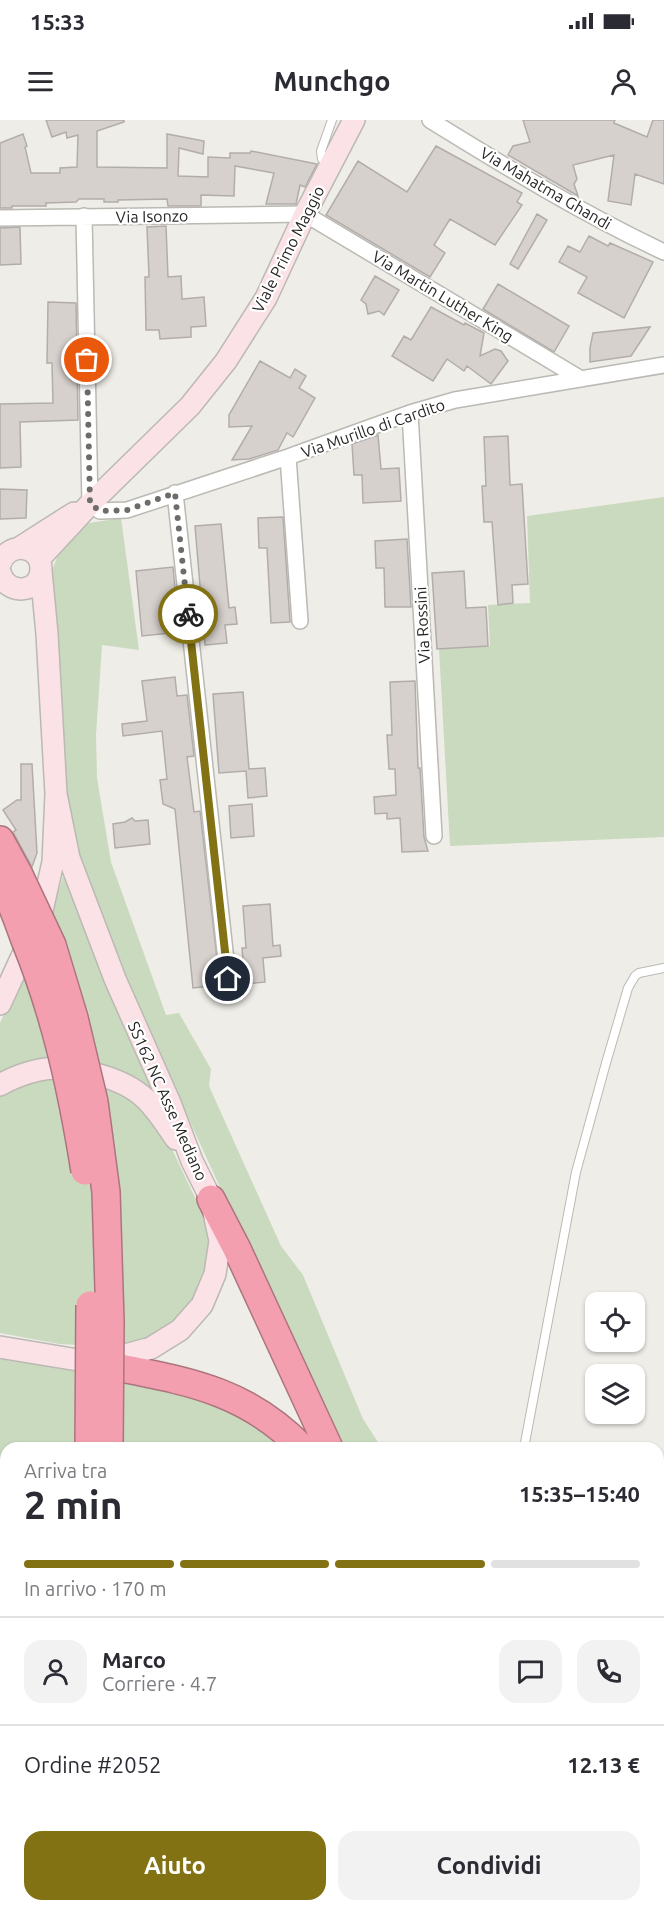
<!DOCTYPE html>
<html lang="it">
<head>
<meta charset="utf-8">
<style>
  :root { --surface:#fff; --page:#f2f2f3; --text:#2b2b33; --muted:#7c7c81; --line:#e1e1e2; --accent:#837213 }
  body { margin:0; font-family:Ubuntu,sans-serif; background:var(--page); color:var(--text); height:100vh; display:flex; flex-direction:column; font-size:22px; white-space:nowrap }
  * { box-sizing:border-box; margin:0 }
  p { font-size:20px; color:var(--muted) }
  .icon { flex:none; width:33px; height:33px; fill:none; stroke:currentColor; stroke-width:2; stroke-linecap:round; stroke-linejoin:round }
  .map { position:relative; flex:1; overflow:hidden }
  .side { position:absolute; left:0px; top:1322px; width:664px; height:470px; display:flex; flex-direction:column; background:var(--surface); border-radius:18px 18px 0 0; box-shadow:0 2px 4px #0004 }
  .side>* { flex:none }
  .controls { position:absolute; left:585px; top:1172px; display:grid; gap:12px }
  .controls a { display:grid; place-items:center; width:60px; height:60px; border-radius:12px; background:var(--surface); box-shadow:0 2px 4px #0004; font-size:30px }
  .pin { position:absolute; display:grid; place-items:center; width:51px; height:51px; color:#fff; margin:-26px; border:3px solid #fff; border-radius:50%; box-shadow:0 2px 6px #0007 }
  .courier { position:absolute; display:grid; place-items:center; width:60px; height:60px; margin:-30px; border:4px solid #837213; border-radius:50%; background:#fff; color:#222; box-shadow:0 2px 8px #0007 }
  .head em { font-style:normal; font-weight:600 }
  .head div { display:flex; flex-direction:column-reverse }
  .head { display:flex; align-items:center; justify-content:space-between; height:102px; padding:0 24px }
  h1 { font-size:39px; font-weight:600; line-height:45px }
  .bar { display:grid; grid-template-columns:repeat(4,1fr); gap:9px 6px; align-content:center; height:72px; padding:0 24px }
  .bar i { height:8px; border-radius:4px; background:var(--line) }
  .bar .on { background:var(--accent) }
  .bar p { grid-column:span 4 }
  .line { display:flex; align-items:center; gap:15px; padding:0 24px; border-top:2px solid var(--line) }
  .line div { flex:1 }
  .round { display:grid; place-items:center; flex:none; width:63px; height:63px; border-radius:18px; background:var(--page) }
  .button { display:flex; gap:12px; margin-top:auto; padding:12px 24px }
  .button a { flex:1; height:69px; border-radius:18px; background:var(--accent); color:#fff; font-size:24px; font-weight:600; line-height:69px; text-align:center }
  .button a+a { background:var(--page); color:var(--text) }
  .status { display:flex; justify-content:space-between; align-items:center; height:42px; padding:0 30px; background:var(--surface); direction:ltr }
  .status svg { height:16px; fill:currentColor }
  header { display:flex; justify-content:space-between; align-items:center; height:78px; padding:0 24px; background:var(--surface); font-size:27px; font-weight:600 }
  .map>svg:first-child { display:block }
</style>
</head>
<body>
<div class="status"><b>15:33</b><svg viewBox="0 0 49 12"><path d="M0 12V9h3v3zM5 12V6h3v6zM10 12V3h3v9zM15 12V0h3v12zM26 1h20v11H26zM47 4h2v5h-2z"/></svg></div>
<header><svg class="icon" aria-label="menu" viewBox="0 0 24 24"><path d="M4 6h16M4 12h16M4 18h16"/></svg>Munchgo<svg class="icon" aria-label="person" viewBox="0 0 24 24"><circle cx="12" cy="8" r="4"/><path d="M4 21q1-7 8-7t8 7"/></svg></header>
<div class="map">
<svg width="664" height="1790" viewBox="0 0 664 1790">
  <rect width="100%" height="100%" fill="#efede7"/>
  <path fill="#cadabe" d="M664,377V717L450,726L439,529L490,526L488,485L530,483L527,396Z
    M121,398L139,530L102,525L96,615L97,658L111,742L166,895L179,893L211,949L209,966L281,1126L303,1155L363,1299L381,1327H339L89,781L68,697L56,566L51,453L58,435L75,409L83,404Z
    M65,749L163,980L135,960L0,958V903L53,791Z
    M52,957L82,960L123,973L161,1006L208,1105L211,1118V1145L188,1195L142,1223L98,1226L59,1224L0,1213V975L28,961Z
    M0,1239L181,1267L228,1283L293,1327L6,1328V1537L0,1540Z"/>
  <path fill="#d7d1ce" stroke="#b2acaa" stroke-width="1.5" d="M46,0H124V2L97,11V47L167,48V14L204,21L203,34L179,28L178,56L208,57V37L230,38V33H250L251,31L317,44L305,67L300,65L296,84H266L274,53L235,46L234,76L201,75V86H168L167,79L118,80V82H104V79H79L76,82L46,83V86H12V88H0V23L23,14L27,26L25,27L31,53H60V48L77,47L78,15L67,18L66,12L52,17Z
    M523,0H615L614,3L647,17L653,0H664V64L635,54L631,85L608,81L614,35L573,45L577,59L574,64L578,76L508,35L513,26L530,22Z
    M436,26L522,73L517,82L522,85L495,125L450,99L434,125L445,133L430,157L326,95L358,41L407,72Z
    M537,94L547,100L518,149L510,144Z
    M166,106L168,157L181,156L182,179L204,177L206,206L191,207V217L160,219L159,210H146L145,157H149L147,107Z
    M20,107L21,144L0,145V108Z
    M589,116L608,126L610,123L653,142L624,198L578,173L587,157L559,142L568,126L580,132Z
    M375,156L399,170L384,195L379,191L368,194L366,184L361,180Z
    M498,164L569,206L554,232L483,189Z
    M48,182L76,183L78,300L20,302L21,347L0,348V284L53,283L52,243H47Z
    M431,187L464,205L465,203L484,213L480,236L495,229L501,231L508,241L491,264L467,246L464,251L447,239L433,261L392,236L404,216L411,220Z
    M650,207L631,236L590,242V228L593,213Z
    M260,241L290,258L295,249L306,256L299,268L315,278L293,317L287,313L278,330L249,339L232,340L252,306L229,307V295Z
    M378,315L381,349L399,348L401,381L363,383L362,355H354L352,324Z
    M508,316L510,365L522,364L528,464L512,465L513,483L498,485L492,402H484L482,366H486L484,317Z
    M0,369L27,370L26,398L0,399Z
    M283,397L290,502L271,503L267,428H259L258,398Z
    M221,404L229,488L235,487L237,504L225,505L227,523L205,525L195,406Z
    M407,419L411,487H385L384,448H376L375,421Z
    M173,447L179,512L142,516L136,451Z
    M464,451L466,488L486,487L488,526L437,529L432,453Z
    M175,557L177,576L187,575L194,636L187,637L194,692L200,691L220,865L193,868L175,689L163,684L160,660L167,659L162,611L123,616L122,604L147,601L142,561Z
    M415,561L418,648H420L424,717L428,731L402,732L400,698L387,699V693L375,694L374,677L396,675L395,649H389L387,615H392L390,562Z
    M243,572L249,649L265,648L267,676L248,678L246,651L219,653L213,574Z
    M21,644H32L37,733L32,747L13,712L16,710L3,690L17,680H21Z
    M252,684L254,716L231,718L229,686Z
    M132,698L135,701L148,700L150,724L115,728L113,704L125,702Z
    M270,784L273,826L280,825L281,836L263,838L265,862L245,864L242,828H246L243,786Z"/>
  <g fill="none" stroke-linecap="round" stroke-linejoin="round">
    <g stroke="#bbb9b3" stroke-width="10">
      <path id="lane" d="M329,44L322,39L321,31L332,0
        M524,1328L576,1052L606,943L628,868L635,856L639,853L664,848
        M186,1785V1790"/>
    </g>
    <g stroke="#bbb9b3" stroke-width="18">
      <path id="street" d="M430,0C506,47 583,94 664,132
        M84,96L90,384L100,391L127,390L288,337L410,293L455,280L664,245
        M0,98L305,94L581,259
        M410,293L434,716
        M288,337L300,501
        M175,373L228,859"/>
    </g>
    <g stroke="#bbb9b3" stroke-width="24">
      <path id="secondary" d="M19,428L74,393
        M39,439L90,384L190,286L226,241L266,178L305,94L354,0
        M0,444C8,421 41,424 41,449C40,474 6,476 0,452
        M0,884L41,795L53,742L56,674L47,514L41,451
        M0,965C12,958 25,953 39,950C68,944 118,956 141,975C155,986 166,1005 176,1019
        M0,1227L96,1243L151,1228L180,1210L202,1185L215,1154L220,1121L211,1079L192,1041L170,983L115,859L69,738L56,674"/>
    </g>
    <g stroke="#ac757e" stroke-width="30">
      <path id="highway" d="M0,720L19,755
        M211,1079L237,1129L329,1328
        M96,1243C177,1260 241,1265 302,1328
        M0,1547L6,1544
        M0,1606L6,1611
        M87,1790V1785
        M117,1790L118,1785"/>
    </g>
    <use href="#lane" stroke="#fff" stroke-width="8"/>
    <use href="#street" stroke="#fff" stroke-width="15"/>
    <use href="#secondary" stroke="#fbe2e7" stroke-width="21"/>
    <use href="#highway" stroke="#f39faf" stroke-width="27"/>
    <g stroke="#ac757e" stroke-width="30" stroke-linecap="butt">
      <path id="highway-bridge" d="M19,755L52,825L74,898L94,982L106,1072L110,1201L109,1328
        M0,761C11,779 18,801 25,820C56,896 72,970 85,1051
        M89,1328L90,1185"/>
    </g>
    <use href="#highway-bridge" stroke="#f39faf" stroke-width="27"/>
  </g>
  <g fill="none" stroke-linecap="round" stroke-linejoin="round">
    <path stroke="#6d6c68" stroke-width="6" stroke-dasharray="0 10.8" d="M87,240L90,384L100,391L127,390L175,373L188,494"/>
    <path stroke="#837213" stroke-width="8" d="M188,494L228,859"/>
  </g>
  <g text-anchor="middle" stroke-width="4.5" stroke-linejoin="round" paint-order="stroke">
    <g font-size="16" fill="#272624" stroke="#fff">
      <text transform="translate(546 68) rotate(30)" y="6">Via Mahatma Ghandi</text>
      <text transform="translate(152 96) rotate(-1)" y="6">Via Isonzo</text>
      <text transform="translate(288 129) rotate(-63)" y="6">Viale Primo Maggio</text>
      <text transform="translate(443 176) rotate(31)" y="6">Via Martin Luther King</text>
      <text transform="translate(373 308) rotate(-19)" y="6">Via Murillo di Cardito</text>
      <text transform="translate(422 505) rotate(-93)" y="6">Via Rossini</text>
      <text transform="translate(168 981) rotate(66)" y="6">SS162 NC Asse Mediano</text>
    </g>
  </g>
</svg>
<div class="controls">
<a><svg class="icon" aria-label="locate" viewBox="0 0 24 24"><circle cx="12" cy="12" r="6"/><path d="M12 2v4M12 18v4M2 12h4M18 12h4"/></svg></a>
<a><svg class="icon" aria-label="layers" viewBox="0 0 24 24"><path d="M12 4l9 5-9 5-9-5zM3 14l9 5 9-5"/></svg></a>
</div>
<div class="pin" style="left:87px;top:240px;background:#ea580c"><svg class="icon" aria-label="bag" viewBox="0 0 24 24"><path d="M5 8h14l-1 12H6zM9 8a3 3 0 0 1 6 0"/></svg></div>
<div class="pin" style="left:228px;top:859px;background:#1f2937"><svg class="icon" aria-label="home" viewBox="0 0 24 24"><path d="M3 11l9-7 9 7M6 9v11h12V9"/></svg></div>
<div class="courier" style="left:188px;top:494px"><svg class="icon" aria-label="bike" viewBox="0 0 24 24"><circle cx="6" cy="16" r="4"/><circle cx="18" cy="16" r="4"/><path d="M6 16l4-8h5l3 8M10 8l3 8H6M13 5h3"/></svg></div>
<section class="side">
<div class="head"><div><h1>2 min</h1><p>Arriva tra</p></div><em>15:35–15:40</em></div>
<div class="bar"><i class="on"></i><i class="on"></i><i class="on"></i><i></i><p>In arrivo · 170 m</p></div>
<div class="line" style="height:108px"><a class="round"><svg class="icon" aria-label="person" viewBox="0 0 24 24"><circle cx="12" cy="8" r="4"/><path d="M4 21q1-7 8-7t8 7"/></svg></a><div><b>Marco</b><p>Corriere · 4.7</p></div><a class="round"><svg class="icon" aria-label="chat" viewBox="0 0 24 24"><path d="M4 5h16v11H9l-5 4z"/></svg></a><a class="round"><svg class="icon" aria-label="phone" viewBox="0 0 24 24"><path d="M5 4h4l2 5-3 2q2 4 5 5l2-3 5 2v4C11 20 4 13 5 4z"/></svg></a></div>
<div class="line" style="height:78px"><div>Ordine #2052</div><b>12.13 €</b></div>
<div class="button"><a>Aiuto</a><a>Condividi</a></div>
</section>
</div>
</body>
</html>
